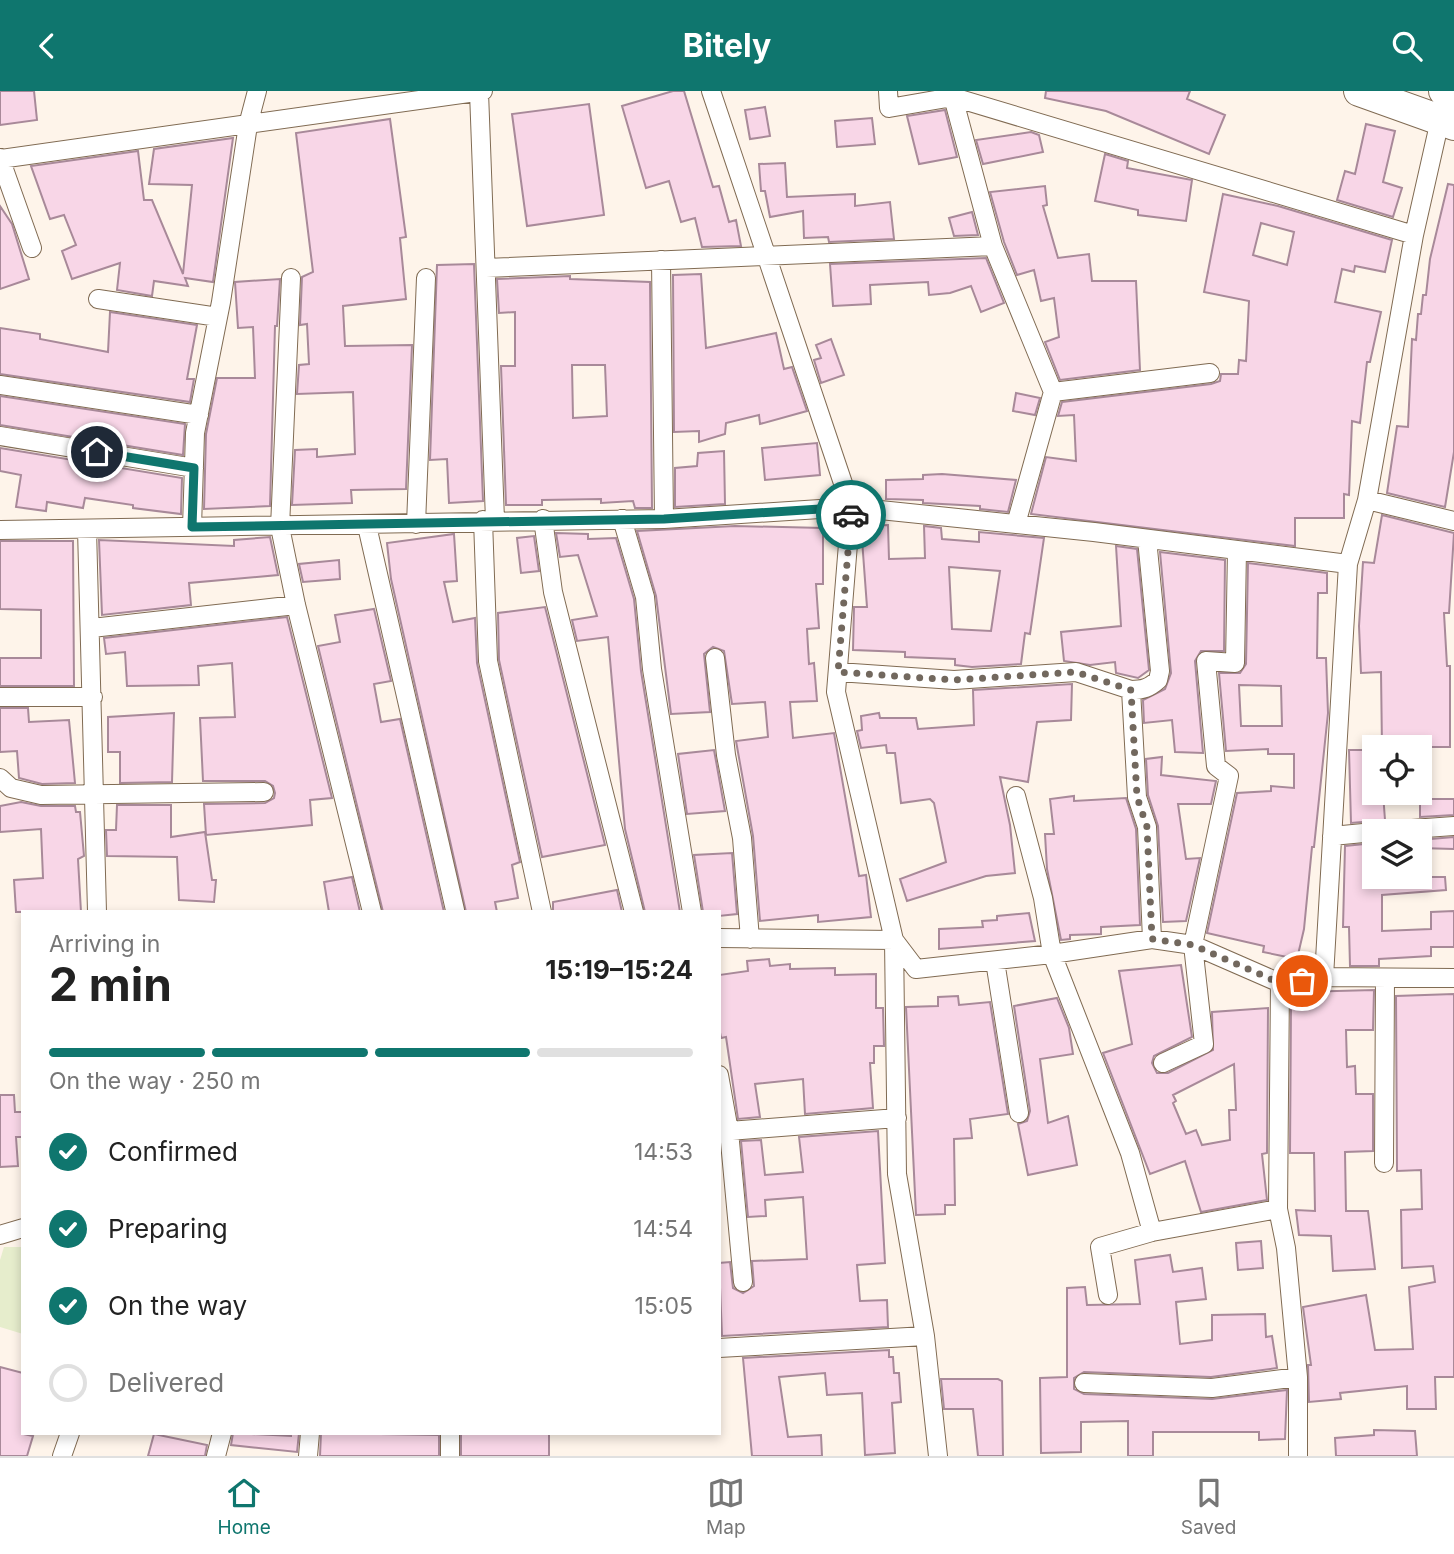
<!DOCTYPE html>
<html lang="en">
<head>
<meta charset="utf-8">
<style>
  :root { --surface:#fff; --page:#f6f6f6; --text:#222; --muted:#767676; --line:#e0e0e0; --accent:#0f766e }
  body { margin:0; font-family:Inter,sans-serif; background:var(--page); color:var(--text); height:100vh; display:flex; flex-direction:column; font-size:26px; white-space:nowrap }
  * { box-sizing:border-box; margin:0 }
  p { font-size:23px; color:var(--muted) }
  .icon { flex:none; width:38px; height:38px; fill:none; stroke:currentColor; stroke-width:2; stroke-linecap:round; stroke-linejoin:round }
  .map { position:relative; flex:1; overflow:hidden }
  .drawer { position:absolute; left:21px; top:819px; width:700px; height:525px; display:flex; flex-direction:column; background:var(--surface); border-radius:0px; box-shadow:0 4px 10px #0003 }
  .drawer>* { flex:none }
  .fabs { position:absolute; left:1362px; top:644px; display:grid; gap:14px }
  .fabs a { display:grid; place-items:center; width:70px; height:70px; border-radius:0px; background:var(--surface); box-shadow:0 4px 10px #0003; font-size:35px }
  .pin { position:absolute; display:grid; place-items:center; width:60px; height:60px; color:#fff; margin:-30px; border:4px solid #fff; border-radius:50%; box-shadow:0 2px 7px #0007 }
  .courier { position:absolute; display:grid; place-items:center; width:70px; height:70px; margin:-35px; border:5px solid #0f766e; border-radius:50%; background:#fff; color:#222; box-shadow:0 2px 9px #0007 }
  .overview em { font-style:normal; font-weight:700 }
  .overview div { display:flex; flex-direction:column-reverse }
  .overview { display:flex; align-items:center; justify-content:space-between; height:119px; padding:0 28px }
  h1 { font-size:46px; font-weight:700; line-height:52px }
  .bar { display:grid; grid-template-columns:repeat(4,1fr); gap:10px 7px; align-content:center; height:84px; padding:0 28px }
  .bar i { height:9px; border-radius:5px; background:var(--line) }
  .bar .selected { background:var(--accent) }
  .bar p { grid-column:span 4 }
  ol { padding:0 28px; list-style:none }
  li { display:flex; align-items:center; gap:21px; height:77px }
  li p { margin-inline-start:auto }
  li .icon { padding:7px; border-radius:50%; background:var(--accent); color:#fff; stroke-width:4 }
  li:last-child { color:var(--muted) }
  li i { width:38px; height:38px; border:4px solid var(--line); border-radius:50% }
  header { display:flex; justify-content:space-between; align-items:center; height:91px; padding:0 28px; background:var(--accent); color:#fff; font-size:32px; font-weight:700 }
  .menu { display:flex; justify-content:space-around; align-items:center; height:98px; border-top:2px solid var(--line); background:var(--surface); font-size:19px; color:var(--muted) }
  .menu a { display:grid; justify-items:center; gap:4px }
  .menu .selected { color:var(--accent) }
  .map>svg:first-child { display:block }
</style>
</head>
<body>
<header><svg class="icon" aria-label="back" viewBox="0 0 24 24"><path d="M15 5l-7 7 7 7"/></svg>Bitely<svg class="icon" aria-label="search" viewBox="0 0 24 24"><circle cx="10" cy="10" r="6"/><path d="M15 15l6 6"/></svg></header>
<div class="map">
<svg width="1454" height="1365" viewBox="0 0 1454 1365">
  <rect width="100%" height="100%" fill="#fef4ea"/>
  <path fill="#e6edcc" d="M4,1156H23V1243L0,1236V1169Z"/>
  <path fill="#f8d6e7" stroke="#a88999" stroke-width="2" fill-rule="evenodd" d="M0,0H34L37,29L0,34Z
    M673,0H684L713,96L719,95L729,131L736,129L741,155L702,156L695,127L681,131L669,90L646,97L622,15Z
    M1046,0H1190L1187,8L1225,24L1209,63L1106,20L1045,7Z
    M589,13L604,124L527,135L512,23Z
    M765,16L770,45L750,48L745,19Z
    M945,19L957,66L919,73L907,25Z
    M872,27L875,53L837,56L835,30Z
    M390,28L406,146L400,147L406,208L343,215L345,255L412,254L406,398L351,399L352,412L292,414L295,359L317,358V366L355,363L353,301L297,303L299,274L309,273L307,233L300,234L302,186L313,181L296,42Z
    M1366,33L1395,40L1383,91L1402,97L1393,126L1337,109L1345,80L1355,83Z
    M1031,41L1039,44L1043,61L983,73L976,49Z
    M233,47L213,191L185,187L188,195L154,190L152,205L117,199L120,172L72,188L62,160L76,154L64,124L50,128L31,75L138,60L144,109H152L183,183L192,94L149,93L154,58Z
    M1105,63L1128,70L1127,77L1192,89L1186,130L1138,124V119L1095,110Z
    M785,72L787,106L855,103V115L890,111L894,148L829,151L828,146L804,147L803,120L770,126L765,100H761L759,73Z
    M1448,93L1454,94V361L1445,416L1387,402L1397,335L1408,336L1412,248L1416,249L1418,223H1421L1423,204H1426L1430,168Z
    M1045,95L1047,114L1043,115L1058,167L1089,163L1092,190H1136L1140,279L1060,289L1045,251L1059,246L1054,207L1041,210L1034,179L1017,184L1004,151L990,101Z
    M1223,103L1278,115L1392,149L1385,181L1355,175L1354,181L1342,178L1335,211L1381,221L1370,271H1367L1360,332L1352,330L1349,404L1344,403V427H1295V455L1031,423L1046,366L1076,370L1074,324L1058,325L1062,311L1211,293L1220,290L1221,283H1238L1239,269L1246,270L1249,210L1204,201ZM1261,132L1294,141L1287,174L1253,164Z
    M0,115L12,133L29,188L0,198Z
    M972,121L978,144L954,145L949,127Z
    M986,167L1004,212L981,221L971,195L950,202L929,204L928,191L870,194L871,213L833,215L830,173Z
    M474,173L483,410L449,412L447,368L430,369L437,174Z
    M701,183L706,257L776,242L784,278L792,276L807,320L760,333L759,324L726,332L725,343L699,351V340L674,341L673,184Z
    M570,185V188L650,191L652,417H635L633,410L601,412V408L542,409V414H506L501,275H515V221L499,222L497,188ZM572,274H605L607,325L573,327Z
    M280,188L277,235H275L270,415L204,418L206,343L217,287H255L253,236L238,237L235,191Z
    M110,221L197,234L187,288H194L190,311L0,283V237L40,243V248L108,261Z
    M831,248L844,284L821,292L814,269L821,267L816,254Z
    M1016,302L1040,307L1035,324L1013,320Z
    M0,305L185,333L183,364L0,334Z
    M817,352L820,384L765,389L762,357Z
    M0,357L182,387L181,423L133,417V414L85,407L83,417L47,411L46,420L16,416L21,384L0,380Z
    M724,360L725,413L675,416V377L697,375L698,362Z
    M942,383L1016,389L1008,421L980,418V415L923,412V409L886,408V389L923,388V384Z
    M1382,424L1454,442L1449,522H1444L1447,575H1450V656H1382L1381,581L1361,582L1359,535L1363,471L1374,472Z
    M888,434L889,468L925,467L924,435L941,437L942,448L979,451V441L1044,447L1030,543L1025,542L1021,573L972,576L955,574V568L905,566V561L853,559L854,516H867L861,435ZM949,476L1000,480L991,540L952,538Z
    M735,435L823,437V493H816L819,537L807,538L809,573L814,572L817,610L790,611L793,647L834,642L859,785L866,784L871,826L818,831V824L760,830L753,745L736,650L768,646L765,611L732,613L724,560L713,556L704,563L710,621L671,623L656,505L637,440Z
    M556,442L588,443V448L616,447L634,508L641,580L680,821H645L625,738L608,546L577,550L572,529L597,525L578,464L560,466Z
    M454,443L457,490L444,491L453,531L475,527L477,572L520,771L512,774L518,807L495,811L497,821H466L391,488L387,452Z
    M534,445L539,480L521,482L517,447Z
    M270,446L278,484L189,492L191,514L102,524L99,449L234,455V449Z
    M0,450H73L74,595H0V567H41V519L0,518Z
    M1116,455L1137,458L1149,579L1138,587L1116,582L1115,571L1090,574L1064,570L1061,541L1121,535Z
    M1160,461L1225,469L1224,560H1201L1195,570L1203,662L1175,661L1172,629L1144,632L1143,609L1165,598L1171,582Z
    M339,469L340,488L303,491L299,473Z
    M1248,472L1327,482V502H1318L1317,567H1326L1328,622L1314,756H1312L1304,838L1297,868L1263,861L1264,855L1207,842L1237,702L1271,700V695L1294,697V663H1268V658L1226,660L1219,582H1240L1246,573ZM1239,594L1281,595L1282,635H1241Z
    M545,516L605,754L542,766L499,569L498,522Z
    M374,518L391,590L374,593L381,631L400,628L444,821H383L318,555L340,551L335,524Z
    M287,526L332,707L310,709L312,734L206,744L204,713L265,712L274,707L275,702L273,695L265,690H203L200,627L235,626L232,572L198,575L199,594L127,595L125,561L106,563L104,547Z
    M1072,593L1071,629L1037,631L1028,691L1000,686L1010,734L1015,782L986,785L907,810L900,788L946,771L934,712L930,708L901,712L895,662H887L886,654L861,657L857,640L862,639L861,625L879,622L880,627H916L918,638L974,634L973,599Z
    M0,617H28L29,631L69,629L75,692L42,693L19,687L17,660L0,661Z
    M174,622L172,691L120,692V661H108V626Z
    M714,659L725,720L687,723L678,663Z
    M1349,659H1374V702H1383L1385,729L1351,732Z
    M1162,666L1161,684L1216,690L1211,713H1178L1186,768L1200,767L1186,830L1163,831L1158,735L1148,704L1146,668Z
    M1074,705V710L1126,707L1136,738L1140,834L1101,836V843L1070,844V848L1061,849L1047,778L1045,743H1054L1050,708Z
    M1420,708H1454V724L1420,726Z
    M21,711L41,715H75L76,721H80L84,765L78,768L81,821H16L14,789L43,787L41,738L0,741V715Z
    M117,714H171V746L205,741L212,789H216L214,811L179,809L177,766L107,765L106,739H116Z
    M1454,746V758L1419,757V749Z
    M1374,752V786H1445L1446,799L1382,804V840L1431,838V821L1454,820V856H1431V865L1379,868V875H1350L1349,836H1343L1345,755Z
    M732,762L737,823L719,825V821H703L694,764Z
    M352,786L360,821H329L324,791Z
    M617,799L622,821H553V811Z
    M1029,822L1035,850L939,858V838L983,836L982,830L997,829V825Z
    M769,868L770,875L790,873V878L835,877V884L876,883V917H883L884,955H874V972H870L873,1017L805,1023L803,988L755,993L760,1026L738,1028L726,946L721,947L719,936V884L748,880L747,870Z
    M1181,874L1192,946L1154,965L1152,972L1157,982H1168L1213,959L1212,921L1268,917L1267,1062L1262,1063L1267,1109L1201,1121L1185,1070L1150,1083L1103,962L1132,953L1119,880ZM1234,973L1236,1019H1229L1230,1049L1202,1054L1196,1039L1186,1043L1173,1012L1176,1010L1173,1004Z
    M1374,899L1373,939H1346L1347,976L1355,975L1356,1003H1373V1060L1345,1061L1346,1120H1368L1375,1178L1333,1180L1331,1145L1299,1144L1296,1119L1315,1120L1314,1062H1290L1291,915H1299V901Z
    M1454,903V1286H1435L1436,1318H1407V1295L1340,1302L1341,1308L1309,1311L1308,1274H1311L1303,1216L1366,1204L1375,1259L1413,1258L1409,1196L1435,1191L1433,1175L1402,1177L1401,1119L1422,1118L1421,1079L1397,1080L1396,905Z
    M958,905L959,914L990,911L1008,1023L970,1028L972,1047L954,1048L955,1114H945V1123L916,1124L906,916L938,915V906Z
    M1057,907L1069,937L1073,963L1040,968L1048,1032L1068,1025L1077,1074L1028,1084L1018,1033L1027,1030L1030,1020L1014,915Z
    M0,1004H14L15,1021H23V1046H16L18,1075L0,1076Z
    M878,1040L885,1172L857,1174L860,1210L887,1209L888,1236L722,1245L719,1172L730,1171L733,1197L743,1202L754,1195L752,1170L807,1168L803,1106L765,1109L766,1125L748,1126L741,1050L761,1049L765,1084L803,1081L799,1046Z
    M1261,1150L1263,1177L1238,1179L1236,1152Z
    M1170,1164L1173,1181L1202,1177L1206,1208L1176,1211L1180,1253L1212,1249V1224L1265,1223L1266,1246L1272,1245L1277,1277L1211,1286L1084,1281L1074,1287V1298L1084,1303L1212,1308L1287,1299L1285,1348L1259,1349V1341H1153V1365H1128V1330L1081,1331V1361L1041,1362L1040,1287L1067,1286V1197L1085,1196L1087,1214L1140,1213L1135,1169Z
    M889,1259V1266H893L894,1282H899L901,1311L892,1312L895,1362L865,1364L862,1302L827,1304L825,1282L779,1286L788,1346L821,1344L822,1365H752L743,1267Z
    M0,1276L23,1282V1343L33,1345L27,1365H0Z
    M941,1288H998L1002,1290L1003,1365H978L973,1318H944Z
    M1374,1339L1415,1340L1417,1365H1336L1335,1347L1374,1344Z
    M233,1342L291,1345V1342H299L297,1361L231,1354Z
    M321,1342L439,1344V1365H320Z
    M461,1342H549V1365H461Z
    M154,1343L207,1354L205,1365H148Z"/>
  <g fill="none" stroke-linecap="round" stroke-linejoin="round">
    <g stroke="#806b53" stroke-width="20">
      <path id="minor" d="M711,0L851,416L836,601L894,849L897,1083L925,1245L938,1365
        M888,0L889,17L953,6L1414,144
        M954,0L953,6L993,155L1053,301L1016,433
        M479,1L495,429
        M0,67L32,157
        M0,68L483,0
        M661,169L664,428
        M486,177L993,155
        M291,187L280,436L296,514L372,821
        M98,208L218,226
        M0,294L199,324
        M1053,301L1210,282
        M0,345L194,377
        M1367,409L1454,430
        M543,428L553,501L634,821
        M622,428L645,506L652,578L692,821
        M483,429L488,570L542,821
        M416,433L426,187
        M367,435L455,819
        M192,436L195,342L221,211L248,34L257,0
        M87,438L97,821
        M0,439L664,428L851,416L1094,441L1348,473
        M92,537L296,514
        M715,567L726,664L742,747L750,848
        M838,581L954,589L1076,581L1131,599L1137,706L1147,736L1152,848
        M1131,599C1143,599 1149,597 1158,589L1160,580L1147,448
        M0,606H93
        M0,687L11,697L41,704L264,701
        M1016,705L1043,807L1052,863L1130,1062L1152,1141
        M1384,740L1454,735
        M1332,745L1374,741
        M719,847L894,849
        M894,849L916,878L1052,863L1152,848L1193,854L1280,892L1324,886L1454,887
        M995,870L1019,1022
        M1324,886L1348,473L1367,409L1414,144L1440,29
        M1280,892L1278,1118L1286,1157L1298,1286V1365
        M1163,972L1204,953L1193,854L1229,685L1216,675L1206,570L1235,572L1237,459
        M719,984L729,1040
        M1384,1072L1385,888
        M0,1144L23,1137
        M743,1191L729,1040L897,1027
        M1108,1204L1100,1156L1152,1141L1278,1118
        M719,1257L925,1245
        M1084,1292L1212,1297L1298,1286
        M62,1365L70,1342
        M216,1365L222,1342
        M308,1365L310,1342
        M450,1365V1342"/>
    </g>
    <g stroke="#806b53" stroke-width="32">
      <path id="trunk" d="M1359,0L1454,34
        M1444,0L1454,3"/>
    </g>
    <use href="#minor" stroke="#fff" stroke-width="18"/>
    <use href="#trunk" stroke="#fff" stroke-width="30"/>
  </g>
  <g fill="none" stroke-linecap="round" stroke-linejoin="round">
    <path stroke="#72685e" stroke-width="7" stroke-dasharray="0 12.6" d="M851,424L838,581L954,589L1076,581L1131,599L1137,706L1147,736L1152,848L1193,854L1280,892L1302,890"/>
    <path stroke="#0f766e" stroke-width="9" d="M97,361L194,377L192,436L664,428L851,416V424"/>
  </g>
</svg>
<div class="fabs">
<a><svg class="icon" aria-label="locate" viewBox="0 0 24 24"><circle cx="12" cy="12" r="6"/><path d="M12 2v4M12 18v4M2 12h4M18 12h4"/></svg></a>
<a><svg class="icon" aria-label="layers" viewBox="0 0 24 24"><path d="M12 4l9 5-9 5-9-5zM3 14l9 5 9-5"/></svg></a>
</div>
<div class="pin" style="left:1302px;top:890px;background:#ea580c"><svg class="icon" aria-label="bag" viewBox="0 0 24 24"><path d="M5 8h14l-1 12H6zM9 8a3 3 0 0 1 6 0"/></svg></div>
<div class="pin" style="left:97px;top:361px;background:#1f2937"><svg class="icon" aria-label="home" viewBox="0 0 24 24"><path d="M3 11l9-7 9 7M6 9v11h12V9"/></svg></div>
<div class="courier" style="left:851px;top:424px"><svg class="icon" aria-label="car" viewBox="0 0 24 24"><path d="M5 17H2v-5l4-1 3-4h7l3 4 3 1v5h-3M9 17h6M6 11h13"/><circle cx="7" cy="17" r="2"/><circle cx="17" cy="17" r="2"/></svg></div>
<section class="drawer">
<div class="overview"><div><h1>2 min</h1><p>Arriving in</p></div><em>15:19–15:24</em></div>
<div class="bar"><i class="selected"></i><i class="selected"></i><i class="selected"></i><i></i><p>On the way · 250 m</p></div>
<ol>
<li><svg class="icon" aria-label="check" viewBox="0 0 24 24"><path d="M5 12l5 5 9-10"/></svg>Confirmed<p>14:53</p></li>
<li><svg class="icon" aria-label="check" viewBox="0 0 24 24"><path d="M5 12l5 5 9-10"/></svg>Preparing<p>14:54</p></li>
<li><svg class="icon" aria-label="check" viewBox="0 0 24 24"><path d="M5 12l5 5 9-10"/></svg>On the way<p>15:05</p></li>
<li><i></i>Delivered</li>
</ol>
</section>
</div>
<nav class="menu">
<a class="selected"><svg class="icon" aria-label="home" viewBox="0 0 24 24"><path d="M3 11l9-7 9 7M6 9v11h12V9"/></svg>Home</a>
<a><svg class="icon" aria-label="map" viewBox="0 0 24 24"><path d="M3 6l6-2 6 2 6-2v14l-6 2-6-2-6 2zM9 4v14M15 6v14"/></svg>Map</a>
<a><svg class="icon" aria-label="saved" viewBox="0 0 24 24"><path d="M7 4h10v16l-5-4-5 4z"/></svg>Saved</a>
</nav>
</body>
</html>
